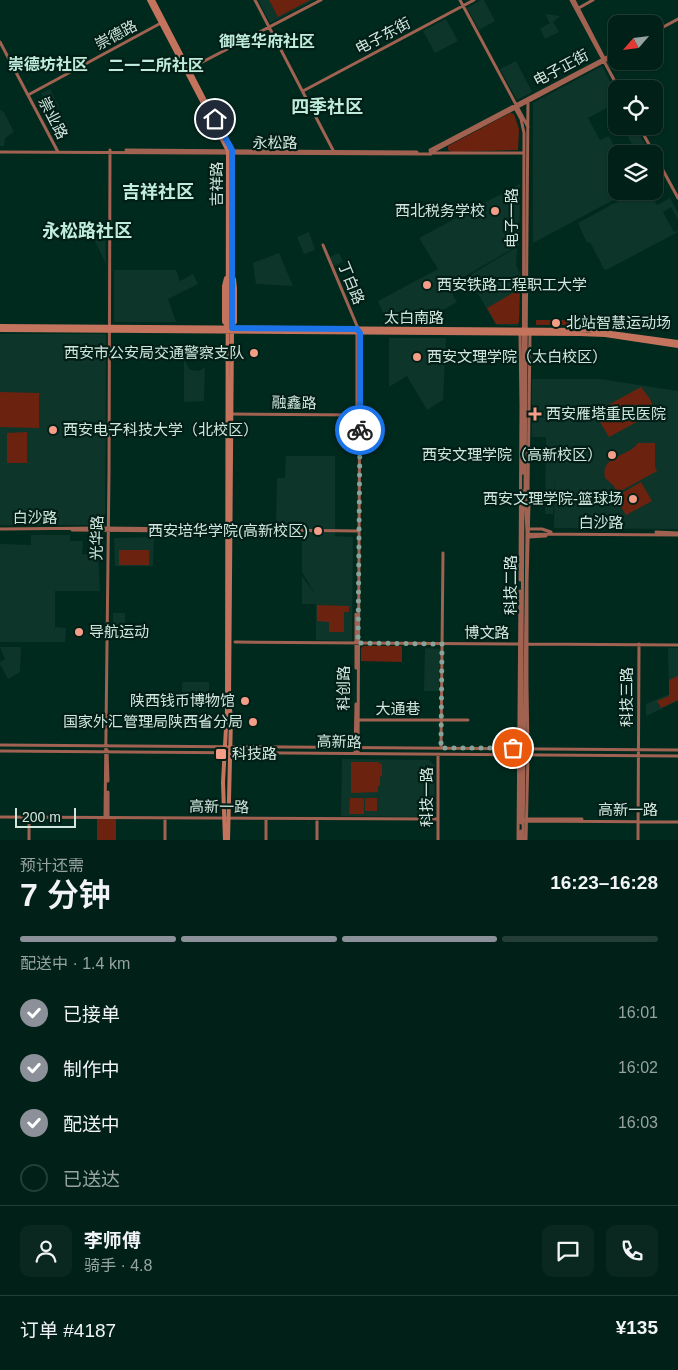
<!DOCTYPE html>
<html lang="zh">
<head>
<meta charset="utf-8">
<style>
  :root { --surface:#012017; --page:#0b2820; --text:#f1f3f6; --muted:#96a3a1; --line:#233e36; --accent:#8c9099 }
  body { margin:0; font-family:Arial,"Noto Sans SC",sans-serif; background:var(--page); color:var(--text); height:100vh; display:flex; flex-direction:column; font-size:19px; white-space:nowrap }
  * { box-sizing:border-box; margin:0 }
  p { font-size:16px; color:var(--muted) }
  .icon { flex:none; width:28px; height:28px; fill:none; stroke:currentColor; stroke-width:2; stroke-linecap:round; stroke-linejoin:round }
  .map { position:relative; height:840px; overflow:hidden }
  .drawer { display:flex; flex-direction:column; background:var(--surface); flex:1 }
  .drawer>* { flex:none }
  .needle { width:32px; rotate:242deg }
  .fabs { position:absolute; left:608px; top:15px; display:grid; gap:10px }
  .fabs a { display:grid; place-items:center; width:55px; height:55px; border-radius:10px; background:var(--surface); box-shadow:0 1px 4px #0004,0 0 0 1px var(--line); font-size:25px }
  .scale { position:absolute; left:15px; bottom:12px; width:61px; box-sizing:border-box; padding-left:5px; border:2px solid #d1e6dd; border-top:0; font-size:14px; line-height:18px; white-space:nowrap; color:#d1e6dd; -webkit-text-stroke:4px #021f17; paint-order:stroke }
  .pin { position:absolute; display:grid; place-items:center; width:42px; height:42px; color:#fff; margin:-21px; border:2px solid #fff; border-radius:50%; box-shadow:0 1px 5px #0007 }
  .courier { position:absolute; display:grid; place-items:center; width:50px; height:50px; margin:-25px; border:4px solid #1a73e8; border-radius:50%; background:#fff; color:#222; box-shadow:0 1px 6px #0007 }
  .headline em { font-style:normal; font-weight:600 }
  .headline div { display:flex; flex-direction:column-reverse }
  .headline { display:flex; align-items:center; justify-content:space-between; height:85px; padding:0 20px }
  h1 { font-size:32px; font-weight:600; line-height:38px }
  .bar { display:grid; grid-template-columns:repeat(4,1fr); gap:8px 5px; align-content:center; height:60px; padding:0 20px }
  .bar i { height:6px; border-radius:4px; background:var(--line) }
  .bar .on { background:var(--accent) }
  .bar p { grid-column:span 4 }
  .line { display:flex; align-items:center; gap:12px; padding:0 20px; border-top:1px solid var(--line) }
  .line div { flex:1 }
  .round { display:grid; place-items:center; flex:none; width:52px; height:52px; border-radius:10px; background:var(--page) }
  ol { padding:0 20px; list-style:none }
  li { display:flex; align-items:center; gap:15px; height:55px }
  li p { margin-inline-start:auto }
  li .icon { padding:5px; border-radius:50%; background:var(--accent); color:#fff; stroke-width:4 }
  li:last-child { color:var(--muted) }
  li i { width:28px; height:28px; border:2px solid var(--line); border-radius:50% }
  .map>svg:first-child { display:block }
</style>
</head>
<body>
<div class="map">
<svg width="678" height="840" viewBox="0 0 678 840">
  <rect width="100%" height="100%" fill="#012a1f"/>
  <path fill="#0e352a" d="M258,0H314L270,23Z
    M481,0H484L495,21L479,30L467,8Z
    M545,14L560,16L553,22L559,32L545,39L540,29L550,23Z
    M446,19L458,41L435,53L423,31Z
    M516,61L532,92L517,100L500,69Z
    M602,66L616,93V103L588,118L600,140L609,136L618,154H616V191H630L533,243V103Z
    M50,89L59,107L51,111L41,93Z
    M0,110L4,112L14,132L5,138L4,146H0Z
    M625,126H635L650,154H625L634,148L623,127Z
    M520,184L519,245L448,286L443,278L457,302L443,310V325H388L378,301L438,269L419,238Z
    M637,191H650L657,205L670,198L678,213V219L671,207L663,212L674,232L677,231L678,232L606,270L604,269L591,244L589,242L587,243L578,223Z
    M309,232L315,250L304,254L297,237Z
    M105,233L106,264L94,239Z
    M517,247L516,265L520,274L519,324L517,326L496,325L476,290L469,294L462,280Z
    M279,253L293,286L256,284L253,263Z
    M339,253L343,262L333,266L330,257Z
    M114,270H176L180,281L193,274L198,284L168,299L176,322H114Z
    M0,334H106L105,525H0Z
    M389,338H446L443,400L427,410L407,376L389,387Z
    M184,359L190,370L199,371L205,367L204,401L184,402Z
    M532,379H600L678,391V529L554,528L555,473L553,514H545L546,437H532Z
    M286,456H335V536L353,537L352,641L316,640V604H302V576L316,596L302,572V527L276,526L277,478H285Z
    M31,535H70V541H83L82,554L98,555L100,591H55V627L66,628L65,642H0V544L31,545Z
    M154,537L153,566H115L114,538Z
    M113,613H125V634H113Z
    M0,647H21L20,672L8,679L0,664V662L5,659Z
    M425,648L440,649L439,691H424Z
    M668,648H678V701L646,716V704L669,694Z
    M182,682H209V704H183Z
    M342,759L429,760L435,766L434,815L432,817L341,816Z"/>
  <path fill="#6b230f" d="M269,0H310L278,17Z
    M510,113L514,114L519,129L518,150L452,152L448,150V146Z
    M520,289L519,322L517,324H496L487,308Z
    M536,320H576V325H536Z
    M641,387L650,399L655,412L609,437L600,422L599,410Z
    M0,392L39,393V428L0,427Z
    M27,432V463H7V433Z
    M638,443H655V467L657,471L617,493L614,486L605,478C600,455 629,457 638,443Z
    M641,482L652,501L626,515L615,497Z
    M119,550H149V565H119Z
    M317,605L349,606V612H344V632H329V622L317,621Z
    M363,646H402V662L361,661V649Z
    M678,676V700L661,708L657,701L669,696V680Z
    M351,762H378L382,765V776L380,777V786H378V792L351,793Z
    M350,798H364V814H349Z
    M365,798H377V811H365Z
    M97,819H116V840H97Z"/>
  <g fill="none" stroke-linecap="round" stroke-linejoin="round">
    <path stroke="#a16251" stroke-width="3" d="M255,0L334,152
      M460,0L528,127
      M571,0L619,89
      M574,0L605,60
      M577,9L593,0
      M654,32L678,19
      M0,42L58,152
      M189,69L321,0
      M303,91L474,0
      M28,95L161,23
      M515,108L521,119L524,133L523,473
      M639,126L678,198
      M126,150L417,152
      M0,152L431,154L434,151L616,55
      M433,153H524
      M431,154L430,150L607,57
      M323,245L360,333L358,754
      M357,332V418
      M520,334L521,406L520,580
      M230,414L359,415
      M0,529L103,528L359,531
      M529,529H542L551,532
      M72,530L288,532
      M656,532L678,533
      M529,534L678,535
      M529,537L546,536
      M235,642L520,644
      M526,644L678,645
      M356,668V614
      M358,720H468
      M0,745L678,750
      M441,748L443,553
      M107,750L108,781
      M0,751L678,756
      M355,754L356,704
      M0,817L438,819
      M105,817L109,472L110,150
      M108,817V792
      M526,819H582
      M524,821L678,822
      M521,823L523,491
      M29,840V817
      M165,840V818
      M266,840V819
      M317,840V819
      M438,840V754
      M518,840L520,591
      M521,840V831
      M523,840L527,532L525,493L528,99
      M526,840L528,754L527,684V582L529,503L528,488L530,334
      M638,840L639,644"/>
    <path stroke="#c4735d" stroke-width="4" d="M149,0L228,151L227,710L223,782L225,840
      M153,0L231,151L232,332L229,701L231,718L228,840
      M226,278L224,286V322L228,326
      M232,325L235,322V288L234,279
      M0,326L589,330L678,342
      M0,330L580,334L605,335L678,346"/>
  </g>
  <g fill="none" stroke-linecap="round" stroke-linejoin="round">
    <path stroke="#88a49a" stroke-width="5" stroke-dasharray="0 9" d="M360,430L358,643L442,644L441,748H513"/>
    <path stroke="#1a73e8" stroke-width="6" d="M215,119L232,150V328L357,329L360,333V430"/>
  </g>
  <g fill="#f49e87" stroke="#021f17" stroke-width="2">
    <circle cx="495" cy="211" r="5"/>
    <circle cx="427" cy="285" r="5"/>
    <circle cx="556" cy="323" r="5"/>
    <circle cx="254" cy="353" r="5"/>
    <circle cx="417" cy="357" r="5"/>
    <path d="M532.5 406.5h5v5h5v5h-5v5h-5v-5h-5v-5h5z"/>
    <circle cx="53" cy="430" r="5"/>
    <circle cx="612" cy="455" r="5"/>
    <circle cx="633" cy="499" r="5"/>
    <circle cx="318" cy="531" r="5"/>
    <circle cx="79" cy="632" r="5"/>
    <circle cx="245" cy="701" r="5"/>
    <circle cx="253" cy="722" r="5"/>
    <rect x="215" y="748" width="12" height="12" rx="2.5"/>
  </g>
  <g text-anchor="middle" stroke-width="4.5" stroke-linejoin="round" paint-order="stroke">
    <g font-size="15" fill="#d1e6dd" stroke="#021f17">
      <text transform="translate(116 35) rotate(-28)" y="5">崇德路</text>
      <text transform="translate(383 36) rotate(-28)" y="5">电子东街</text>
      <text transform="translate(561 68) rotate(-28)" y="5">电子正街</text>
      <text transform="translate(53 118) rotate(63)" y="5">崇业路</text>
      <text x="275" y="148">永松路</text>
      <text transform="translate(217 184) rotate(-90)" y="5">吉祥路</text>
      <text transform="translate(512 218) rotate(-90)" y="5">电子一路</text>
      <text transform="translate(351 283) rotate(68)" y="5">丁白路</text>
      <text x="414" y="323">太白南路</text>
      <text transform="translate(294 403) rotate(1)" y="5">融鑫路</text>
      <text x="35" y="523">白沙路</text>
      <text x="601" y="528">白沙路</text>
      <text transform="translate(97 538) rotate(-89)" y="5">光华路</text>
      <text transform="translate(511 585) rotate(-90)" y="5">科技二路</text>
      <text x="487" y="638">博文路</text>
      <text transform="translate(344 688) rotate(-90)" y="5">科创路</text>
      <text transform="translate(627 697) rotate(-90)" y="5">科技三路</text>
      <text x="398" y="714">大通巷</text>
      <text transform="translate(339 742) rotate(1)" y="5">高新路</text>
      <text transform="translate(427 797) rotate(-90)" y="5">科技一路</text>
      <text transform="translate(219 807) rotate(1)" y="5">高新一路</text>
      <text x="628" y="815">高新一路</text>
    </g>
    <g font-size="15" fill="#d1e6dd" stroke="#021f17" text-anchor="end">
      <text x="485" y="216">西北税务学校</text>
      <text x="437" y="290" text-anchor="start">西安铁路工程职工大学</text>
      <text x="566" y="328" text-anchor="start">北站智慧运动场</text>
      <text x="244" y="358">西安市公安局交通警察支队</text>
      <text x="427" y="362" text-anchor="start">西安文理学院（太白校区）</text>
      <text x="546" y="419" text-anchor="start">西安雁塔重民医院</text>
      <text x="63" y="435" text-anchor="start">西安电子科技大学（北校区）</text>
      <text x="602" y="460">西安文理学院（高新校区）</text>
      <text x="623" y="504">西安文理学院-篮球场</text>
      <text x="308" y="536">西安培华学院(高新校区)</text>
      <text x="89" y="637" text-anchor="start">导航运动</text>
      <text x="235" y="706">陕西钱币博物馆</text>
      <text x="243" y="727">国家外汇管理局陕西省分局</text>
      <text x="232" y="759" text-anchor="start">科技路</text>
    </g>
    <g font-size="16" font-weight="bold" fill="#c0ecdb" stroke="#021f17">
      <text x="267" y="47">御笔华府社区</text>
      <text x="48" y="70">崇德坊社区</text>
      <text x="156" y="71">二一二所社区</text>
    </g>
    <g font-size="18" font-weight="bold" fill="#c0ecdb" stroke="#021f17">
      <text x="327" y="113">四季社区</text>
      <text x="158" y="198">吉祥社区</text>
      <text x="87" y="237">永松路社区</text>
    </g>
  </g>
</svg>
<div class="fabs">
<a><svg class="needle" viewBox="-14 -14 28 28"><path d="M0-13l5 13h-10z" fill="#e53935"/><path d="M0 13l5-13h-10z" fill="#96a3a1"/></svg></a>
<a><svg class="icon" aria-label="locate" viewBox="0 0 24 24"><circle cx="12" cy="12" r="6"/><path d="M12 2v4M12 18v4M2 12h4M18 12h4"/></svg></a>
<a><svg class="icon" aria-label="layers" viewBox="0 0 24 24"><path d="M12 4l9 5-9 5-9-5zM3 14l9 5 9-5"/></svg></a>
</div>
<div class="scale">200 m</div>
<div class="pin" style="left:513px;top:748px;background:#ea580c"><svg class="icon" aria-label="bag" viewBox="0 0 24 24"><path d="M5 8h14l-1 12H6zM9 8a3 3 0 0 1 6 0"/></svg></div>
<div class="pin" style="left:215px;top:119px;background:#1f2937"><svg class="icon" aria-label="home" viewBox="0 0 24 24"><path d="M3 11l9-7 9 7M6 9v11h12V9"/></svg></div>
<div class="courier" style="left:360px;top:430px"><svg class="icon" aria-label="bike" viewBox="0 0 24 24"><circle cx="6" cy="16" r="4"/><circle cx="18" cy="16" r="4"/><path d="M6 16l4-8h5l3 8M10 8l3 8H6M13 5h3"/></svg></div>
</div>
<section class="drawer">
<div class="headline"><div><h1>7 分钟</h1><p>预计还需</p></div><em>16:23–16:28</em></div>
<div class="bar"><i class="on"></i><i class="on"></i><i class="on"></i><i></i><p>配送中 · 1.4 km</p></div>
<ol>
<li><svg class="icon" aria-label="check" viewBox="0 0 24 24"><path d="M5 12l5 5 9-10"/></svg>已接单<p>16:01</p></li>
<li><svg class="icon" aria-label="check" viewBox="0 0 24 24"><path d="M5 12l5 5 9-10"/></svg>制作中<p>16:02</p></li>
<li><svg class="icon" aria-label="check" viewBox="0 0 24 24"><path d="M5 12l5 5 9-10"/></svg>配送中<p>16:03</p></li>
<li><i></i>已送达</li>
</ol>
<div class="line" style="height:90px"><a class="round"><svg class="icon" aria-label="person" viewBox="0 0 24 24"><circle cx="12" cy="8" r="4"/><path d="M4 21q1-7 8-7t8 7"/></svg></a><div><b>李师傅</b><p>骑手 · 4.8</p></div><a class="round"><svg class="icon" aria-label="chat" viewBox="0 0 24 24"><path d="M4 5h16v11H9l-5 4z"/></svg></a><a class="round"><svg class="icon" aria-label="phone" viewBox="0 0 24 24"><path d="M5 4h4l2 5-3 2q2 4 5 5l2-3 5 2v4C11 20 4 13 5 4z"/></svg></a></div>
<div class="line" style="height:65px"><div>订单 #4187</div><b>¥135</b></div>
</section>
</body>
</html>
